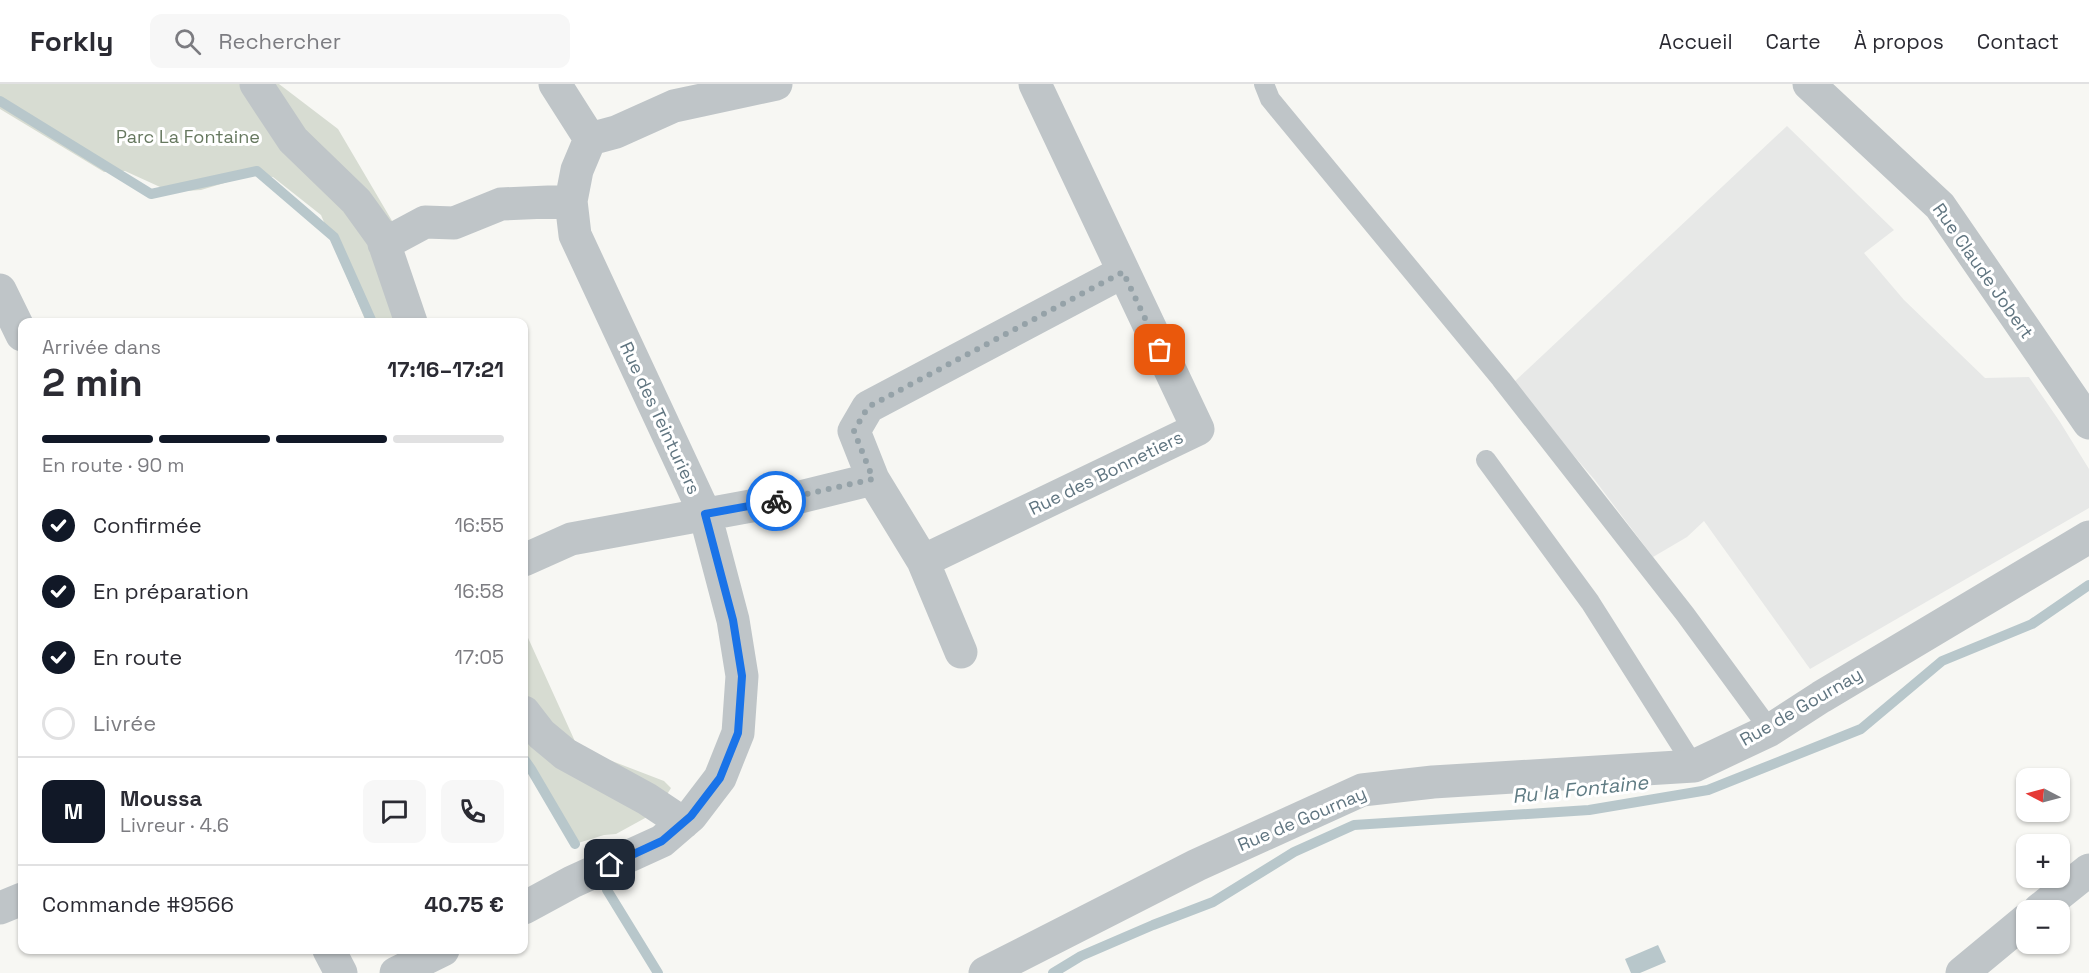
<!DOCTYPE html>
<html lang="fr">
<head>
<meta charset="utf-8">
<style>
  :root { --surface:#fff; --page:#f7f7f7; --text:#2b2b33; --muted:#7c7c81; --line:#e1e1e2; --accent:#111827 }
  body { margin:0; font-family:"Space Grotesk",sans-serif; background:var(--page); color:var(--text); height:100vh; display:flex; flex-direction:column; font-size:22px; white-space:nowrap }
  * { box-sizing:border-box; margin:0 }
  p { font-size:20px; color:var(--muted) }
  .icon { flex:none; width:33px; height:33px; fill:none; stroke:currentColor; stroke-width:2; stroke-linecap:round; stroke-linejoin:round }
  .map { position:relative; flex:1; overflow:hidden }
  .side { position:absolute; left:18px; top:234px; width:510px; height:636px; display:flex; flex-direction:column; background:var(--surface); border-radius:12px; box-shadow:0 2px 4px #0004 }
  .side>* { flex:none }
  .needle { width:39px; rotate:276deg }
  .fabs { position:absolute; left:2016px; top:684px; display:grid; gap:12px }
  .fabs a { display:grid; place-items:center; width:54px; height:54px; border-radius:12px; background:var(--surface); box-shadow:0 2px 4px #0004; font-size:30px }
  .pin { position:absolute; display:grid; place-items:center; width:51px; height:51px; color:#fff; margin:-26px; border-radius:12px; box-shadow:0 3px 9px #0006 }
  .courier { position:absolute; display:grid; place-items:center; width:60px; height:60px; margin:-30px; border:4px solid #1a73e8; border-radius:50%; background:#fff; color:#222; box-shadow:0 2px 8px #0007 }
  .overview em { font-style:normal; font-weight:800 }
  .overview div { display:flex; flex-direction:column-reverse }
  .overview { display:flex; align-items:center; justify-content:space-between; height:102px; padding:0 24px }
  h1 { font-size:39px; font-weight:800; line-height:45px }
  .bar { display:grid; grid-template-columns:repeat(4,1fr); gap:9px 6px; align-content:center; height:72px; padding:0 24px }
  .bar i { height:8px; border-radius:4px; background:var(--line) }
  .bar .on { background:var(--accent) }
  .bar p { grid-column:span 4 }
  .line { display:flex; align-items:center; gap:15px; padding:0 24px; border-top:2px solid var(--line) }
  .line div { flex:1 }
  .round { display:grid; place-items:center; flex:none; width:63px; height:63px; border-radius:12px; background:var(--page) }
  ol { padding:0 24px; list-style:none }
  li { display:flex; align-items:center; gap:18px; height:66px }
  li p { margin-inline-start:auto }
  li .icon { padding:6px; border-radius:50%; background:var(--accent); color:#fff; stroke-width:4 }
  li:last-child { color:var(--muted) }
  li i { width:33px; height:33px; border:3px solid var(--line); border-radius:50% }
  header { display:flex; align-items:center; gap:36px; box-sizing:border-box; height:84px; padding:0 30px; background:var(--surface); border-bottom:2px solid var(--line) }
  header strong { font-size:28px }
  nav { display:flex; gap:33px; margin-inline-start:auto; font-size:21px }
  .search { width:420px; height:54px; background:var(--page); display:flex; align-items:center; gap:15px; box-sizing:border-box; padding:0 21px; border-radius:12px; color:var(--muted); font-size:22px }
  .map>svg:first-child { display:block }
</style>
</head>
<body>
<header>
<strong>Forkly</strong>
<div class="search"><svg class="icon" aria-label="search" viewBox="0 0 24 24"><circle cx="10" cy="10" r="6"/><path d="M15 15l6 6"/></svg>Rechercher</div>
<nav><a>Accueil</a><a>Carte</a><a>À propos</a><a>Contact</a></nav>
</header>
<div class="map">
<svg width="2089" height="889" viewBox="0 0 2089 889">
  <rect width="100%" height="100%" fill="#f7f7f3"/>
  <path fill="#e7e8e7" d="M1787,42L1894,146L1864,169L1904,216L1985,294L2029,293L2060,338L2089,385V424L1810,585L1704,437L1687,453L1653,473L1594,395L1512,300Z"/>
  <path fill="#d7dcd2" d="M0,0H279L338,45L398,147L388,153L427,238H366L321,131L273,93L251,91L201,106L171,108L125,87L104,88L0,25Z
    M524,545L578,664L664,697L671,704L656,728L616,750L604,751L575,760L539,701L524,684Z"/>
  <path fill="#b8c7cb" d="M1658,861L1666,878L1640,889H1631L1625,875Z"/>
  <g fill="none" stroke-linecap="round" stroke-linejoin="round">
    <path stroke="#b8c7cb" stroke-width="10" d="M0,17L151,110L257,87L334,153L372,238
      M524,675L531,685L575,760
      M607,806L658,889
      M1053,889L1081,872L1153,841L1213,818L1294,768L1354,741L1589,726L1708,706L1861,645L1942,577L2032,540L2089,501"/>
    <path stroke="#bfc5c8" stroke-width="20" d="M1264,0L1270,15L1501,295L1685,530L1770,646
      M1486,376L1590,518L1694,682"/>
    <path stroke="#bfc5c8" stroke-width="33" d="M256,0L293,56L356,117L382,153L411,238
      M555,0L590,55
      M1809,0L1940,122L2089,339
      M590,55L616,48L674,22L776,0
      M384,160L425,138L454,139L501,120L571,117
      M0,206L22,251
      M524,476L571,455L800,413L873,395
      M923,477L1198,345L1035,0
      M961,568L923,477L873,395L854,347L868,323L1123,188
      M524,628L541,650L565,670L647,715L683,739
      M0,824L22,815
      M524,824L572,798L662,757L691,732L720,694L738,649L742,592L733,536L705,430L575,151L571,117L577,86L590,55
      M2039,826L2089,786
      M329,866L341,889
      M396,889L443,866
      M985,889L1197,781L1362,706L1433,698L1694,682L1770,646L1821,613L2089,453
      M1962,889L2026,836"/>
  </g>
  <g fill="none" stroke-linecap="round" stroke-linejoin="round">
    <path stroke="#95a2a8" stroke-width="6" stroke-dasharray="0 10.8" d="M776,417L873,395L854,347L868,323L1123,188L1160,266"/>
    <path stroke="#1a73e8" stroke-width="8" d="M610,781L662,757L691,732L720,694L738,649L742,592L733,536L705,430L776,417"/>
  </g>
  <g text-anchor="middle" stroke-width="6" stroke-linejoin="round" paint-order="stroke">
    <g font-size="18" fill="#66785f" stroke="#fff">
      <text x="188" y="59">Parc La Fontaine</text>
    </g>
    <g font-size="18" fill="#607580" stroke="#fff">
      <text transform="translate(1983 187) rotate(55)" y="6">Rue Claude Jobert</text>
      <text transform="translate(660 334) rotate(65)" y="6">Rue des Teinturiers</text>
      <text transform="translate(1106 389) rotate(-26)" y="6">Rue des Bonnetiers</text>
      <text transform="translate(1801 623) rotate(-30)" y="6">Rue de Gournay</text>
      <text transform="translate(1302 735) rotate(-23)" y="6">Rue de Gournay</text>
    </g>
    <g font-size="20" font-style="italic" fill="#5f7b83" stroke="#fff">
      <text transform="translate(1580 705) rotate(-6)" y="7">Ru la Fontaine</text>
    </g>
  </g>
</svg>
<div class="fabs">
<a><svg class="needle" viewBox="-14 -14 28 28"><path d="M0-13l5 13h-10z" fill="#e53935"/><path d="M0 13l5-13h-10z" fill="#7c7c81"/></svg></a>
<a>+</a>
<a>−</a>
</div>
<div class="pin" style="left:1160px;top:266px;background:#ea580c"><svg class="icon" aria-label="bag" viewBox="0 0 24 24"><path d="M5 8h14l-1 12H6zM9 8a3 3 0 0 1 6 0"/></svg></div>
<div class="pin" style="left:610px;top:781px;background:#1f2937"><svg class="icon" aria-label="home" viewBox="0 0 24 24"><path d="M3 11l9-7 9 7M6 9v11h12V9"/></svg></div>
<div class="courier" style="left:776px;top:417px"><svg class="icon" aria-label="bike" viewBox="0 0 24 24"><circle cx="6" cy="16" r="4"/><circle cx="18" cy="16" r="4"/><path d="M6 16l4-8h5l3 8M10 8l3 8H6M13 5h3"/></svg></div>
<section class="side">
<div class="overview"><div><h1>2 min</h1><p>Arrivée dans</p></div><em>17:16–17:21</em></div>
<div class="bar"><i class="on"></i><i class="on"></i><i class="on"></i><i></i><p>En route · 90 m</p></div>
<ol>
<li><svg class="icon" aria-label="check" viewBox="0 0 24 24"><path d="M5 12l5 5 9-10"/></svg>Confirmée<p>16:55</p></li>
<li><svg class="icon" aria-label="check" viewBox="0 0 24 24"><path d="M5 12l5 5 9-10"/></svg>En préparation<p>16:58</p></li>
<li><svg class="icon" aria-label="check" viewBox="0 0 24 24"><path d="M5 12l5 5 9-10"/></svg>En route<p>17:05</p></li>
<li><i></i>Livrée</li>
</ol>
<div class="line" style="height:108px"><b class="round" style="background:var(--accent);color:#fff">M</b><div><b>Moussa</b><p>Livreur · 4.6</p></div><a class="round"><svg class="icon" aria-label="chat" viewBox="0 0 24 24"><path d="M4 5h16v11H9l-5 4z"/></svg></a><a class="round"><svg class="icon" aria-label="phone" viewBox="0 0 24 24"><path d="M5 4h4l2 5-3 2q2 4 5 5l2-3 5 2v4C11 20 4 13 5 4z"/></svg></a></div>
<div class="line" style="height:78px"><div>Commande #9566</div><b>40.75 €</b></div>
</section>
</div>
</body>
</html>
